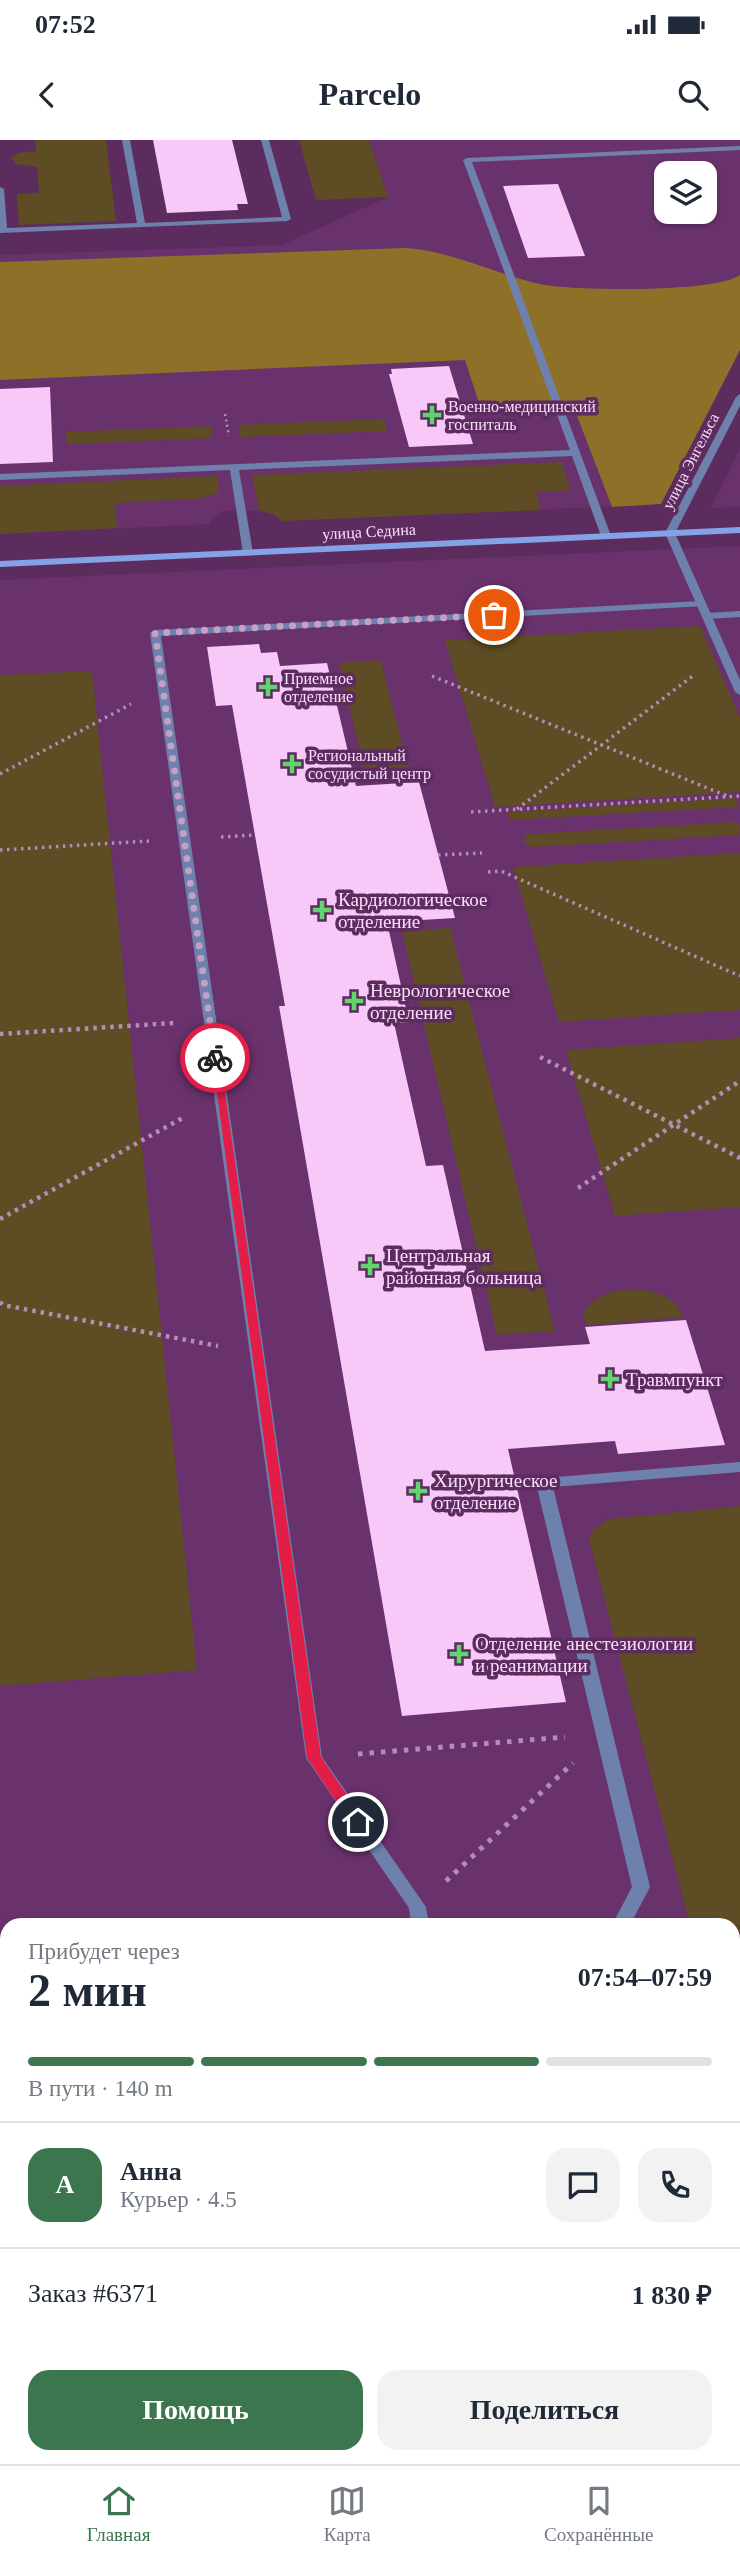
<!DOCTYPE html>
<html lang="ru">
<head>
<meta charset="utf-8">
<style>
  :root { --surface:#fff; --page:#f2f2f3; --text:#1f2937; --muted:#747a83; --line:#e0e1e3; --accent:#3c764e }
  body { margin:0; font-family:"Times New Roman",serif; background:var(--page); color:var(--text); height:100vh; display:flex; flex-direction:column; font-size:26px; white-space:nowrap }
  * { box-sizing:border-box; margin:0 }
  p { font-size:23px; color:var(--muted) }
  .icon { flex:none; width:38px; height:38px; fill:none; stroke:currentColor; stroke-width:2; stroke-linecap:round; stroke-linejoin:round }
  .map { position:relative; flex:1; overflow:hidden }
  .drawer { position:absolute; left:0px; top:1778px; width:740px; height:546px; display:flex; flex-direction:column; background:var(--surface); border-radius:21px 21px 0 0; box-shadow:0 2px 5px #0004 }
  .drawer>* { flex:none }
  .fabs { position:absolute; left:654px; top:21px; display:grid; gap:14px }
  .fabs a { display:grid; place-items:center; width:63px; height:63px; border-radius:14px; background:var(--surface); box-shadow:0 2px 5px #0004; font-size:35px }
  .pin { position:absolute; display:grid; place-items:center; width:60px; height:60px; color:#fff; margin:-30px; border:4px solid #fff; border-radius:50%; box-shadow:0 2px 7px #0007 }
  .courier { position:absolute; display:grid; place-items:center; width:70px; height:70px; margin:-35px; border:5px solid #e11d48; border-radius:50%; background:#fff; color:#222; box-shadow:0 2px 9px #0007 }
  .head em { font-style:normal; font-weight:700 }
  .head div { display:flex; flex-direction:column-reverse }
  .head { display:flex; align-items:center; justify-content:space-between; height:119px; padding:0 28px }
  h1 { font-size:46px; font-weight:700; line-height:52px }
  .bar { display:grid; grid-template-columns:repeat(4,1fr); gap:10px 7px; align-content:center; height:84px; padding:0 28px }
  .bar i { height:9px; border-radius:5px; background:var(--line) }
  .bar .on { background:var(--accent) }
  .bar p { grid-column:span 4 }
  .line { display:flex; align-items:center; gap:18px; padding:0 28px; border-top:2px solid var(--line) }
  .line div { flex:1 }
  .round { display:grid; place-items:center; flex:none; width:74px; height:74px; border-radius:21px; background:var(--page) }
  .action { display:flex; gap:14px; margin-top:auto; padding:14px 28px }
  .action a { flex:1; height:80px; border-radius:21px; background:var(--accent); color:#fff; font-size:28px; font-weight:700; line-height:80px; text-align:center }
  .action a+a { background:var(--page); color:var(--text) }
  .status { display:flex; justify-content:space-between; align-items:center; height:49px; padding:0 35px; background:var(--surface); direction:ltr }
  .status svg { height:19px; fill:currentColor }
  header { display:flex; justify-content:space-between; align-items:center; height:91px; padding:0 28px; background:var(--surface); font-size:32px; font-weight:700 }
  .menu { display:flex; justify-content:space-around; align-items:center; height:98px; border-top:2px solid var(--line); background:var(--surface); font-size:19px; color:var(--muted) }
  .menu a { display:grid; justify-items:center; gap:4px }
  .menu .on { color:var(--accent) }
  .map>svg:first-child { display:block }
</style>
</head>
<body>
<div class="status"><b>07:52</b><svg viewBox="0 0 49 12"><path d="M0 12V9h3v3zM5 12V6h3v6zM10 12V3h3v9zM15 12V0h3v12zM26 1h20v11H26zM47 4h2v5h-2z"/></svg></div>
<header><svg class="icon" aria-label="back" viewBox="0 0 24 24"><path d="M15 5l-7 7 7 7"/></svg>Parcelo<svg class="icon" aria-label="search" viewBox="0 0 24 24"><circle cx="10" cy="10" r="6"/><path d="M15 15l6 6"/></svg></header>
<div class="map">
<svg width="740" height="2324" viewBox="0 0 740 2324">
  <rect width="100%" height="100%" fill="#5d2c5f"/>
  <path fill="#69326c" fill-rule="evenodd" d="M369,0H740V210L661,364L282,381L273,374L252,370L222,371L213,377L209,384L0,394V115L282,105L388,57ZM667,33H705V72H667Z
    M740,309V367L711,368Z
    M740,406V2324H0V440ZM7,1785H733V2317H7Z"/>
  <path fill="#5e4c24" d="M35,0H106L116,81L19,85L17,54L39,53L37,27L16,24L11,18L18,13L36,11Z
    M299,0H369L388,57L316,60Z
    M384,279L387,291L240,297L238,285Z
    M211,286L212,298L67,304L66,292Z
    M561,322L571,350L536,352L541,370L282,381L273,374L259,370L252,335Z
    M217,336L219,352L198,359L115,363L117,388L0,394V346Z
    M700,486L740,578V652L495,667L445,500Z
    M381,520V521L411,638L367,641L339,523Z
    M92,531L197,1530L0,1546V535Z
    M735,658L739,667L510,680L508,672Z
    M734,682L740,685L739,695L532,707L522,702L528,694Z
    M740,713V870L559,882L513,727Z
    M450,788L555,1191L497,1195L402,791Z
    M740,898V1067L615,1076L566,910Z
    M635,1149C656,1151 676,1156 683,1177L587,1185L583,1174C594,1155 614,1149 635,1149Z
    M740,1366V1857H733V1785H690L589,1400L594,1389L609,1379Z
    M740,1909V2324H737L733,2308V1910Z"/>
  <path fill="#8e7029" d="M405,108C452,111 493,133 539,144C571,151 716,153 740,135V210L661,364L612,367L574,268L482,272L465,220L0,240V122Z"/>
  <path fill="#f7c8f8" d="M153,0H232L248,64H237L238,70L167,73Z
    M558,44L585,116L528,118L503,46Z
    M449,226L473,304L409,307L389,234H392L391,229Z
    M50,247L53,322L0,324V249Z
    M259,504L261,513L277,512L280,526L327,523L356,646L419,642L455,778L387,782L409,882L394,883L426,1026L443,1025L485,1211L590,1204L585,1187L686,1180L725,1305L618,1314L615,1301L508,1309L566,1562L402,1576L279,866H285L232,565L216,566L207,507Z"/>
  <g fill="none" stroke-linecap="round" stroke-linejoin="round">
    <path stroke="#b38db5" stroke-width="2.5" stroke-dasharray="2 3.5" stroke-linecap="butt" d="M225,274L229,296"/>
    <path stroke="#b38db5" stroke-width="3.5" stroke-dasharray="2.5 4.5" stroke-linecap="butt" d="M432,536L727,656
      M0,634L131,564
      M517,669L694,535
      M471,672L740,656
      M221,697L255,695
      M0,710L149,701
      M438,715L482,713
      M488,732L501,731L740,836"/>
    <path stroke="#b38db5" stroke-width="4.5" stroke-dasharray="3.5 5" stroke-linecap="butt" d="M0,894L174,883
      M540,917L740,1018
      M578,1048L740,941
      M0,1079L186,976
      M0,1162L3,1165L218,1206"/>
    <path stroke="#b38db5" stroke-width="5" stroke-dasharray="4.5 7" stroke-linecap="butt" d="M358,1614L565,1597
      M446,1741L573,1623"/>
    <path fill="#6d81ac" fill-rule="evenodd" d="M122,0H130L145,83L282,77L261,0H269L291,79L287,81L0,93V47L4,49L7,88L137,83Z
      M740,6V10L472,22L611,396L609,398L601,396L572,316L239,330L253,413L248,416L243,413L230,330L0,340V334L570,310L463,20L467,18Z
      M740,254V266L675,393L667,395L665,393L736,257Z
      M701,461L705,462V466L161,496L322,1617L426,1767L429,1785H411L409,1768L306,1618L150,493L155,490Z
      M740,471V477L706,479L701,476L706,473Z
      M740,1322V1332L553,1347L650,1747L630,1785H612L632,1747L536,1343L544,1338Z
      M656,2317H676L678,2324H658Z"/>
    <path fill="#6d81ac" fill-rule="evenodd" d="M667,391L675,393L740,540V555L735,552L665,393Z"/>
    <path fill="#84a3e7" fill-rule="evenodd" d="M740,387V393L0,427V421Z"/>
  </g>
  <path fill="#e11d48" d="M212,916L220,918L321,1617L365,1682L358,1687L353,1686L307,1618Z"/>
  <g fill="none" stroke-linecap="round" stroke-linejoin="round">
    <path stroke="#c4a0c5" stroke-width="7" stroke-dasharray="0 12.6" d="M215,918L155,493L494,475"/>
  </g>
  <g fill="#5fd56b" stroke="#5d2c5f" stroke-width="2.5">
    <path d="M428.5 264.5h7v7h7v7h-7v7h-7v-7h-7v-7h7z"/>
    <path d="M264.5 536.5h7v7h7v7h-7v7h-7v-7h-7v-7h7z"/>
    <path d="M288.5 613.5h7v7h7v7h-7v7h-7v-7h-7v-7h7z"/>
    <path d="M318.5 759.5h7v7h7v7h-7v7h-7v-7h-7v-7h7z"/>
    <path d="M350.5 850.5h7v7h7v7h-7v7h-7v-7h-7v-7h7z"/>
    <path d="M366.5 1115.5h7v7h7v7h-7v7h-7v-7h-7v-7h7z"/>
    <path d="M606.5 1228.5h7v7h7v7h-7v7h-7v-7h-7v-7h7z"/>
    <path d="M414.5 1340.5h7v7h7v7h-7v7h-7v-7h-7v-7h7z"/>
    <path d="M455.5 1503.5h7v7h7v7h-7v7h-7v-7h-7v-7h7z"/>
  </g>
  <g text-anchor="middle" stroke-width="7" stroke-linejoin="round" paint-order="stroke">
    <g font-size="16" fill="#fbdefc" stroke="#5d2c5f" text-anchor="start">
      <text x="448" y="272">Военно-медицинский<tspan x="448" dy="18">госпиталь</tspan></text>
      <text x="284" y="544">Приемное<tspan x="284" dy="18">отделение</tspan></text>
      <text x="308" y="621">Региональный<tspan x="308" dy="18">сосудистый центр</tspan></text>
    </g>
    <g font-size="16" fill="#fbdefc" stroke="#5d2c5f">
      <text transform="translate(690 321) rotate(-63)" y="6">улица Энгельса</text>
      <text transform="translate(369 391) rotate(-3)" y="6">улица Седина</text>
    </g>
    <g font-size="19" fill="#fbdefc" stroke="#5d2c5f" text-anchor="start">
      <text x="338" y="766">Кардиологическое<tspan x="338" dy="22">отделение</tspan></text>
      <text x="370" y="857">Неврологическое<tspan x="370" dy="22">отделение</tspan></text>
      <text x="386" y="1122">Центральная<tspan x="386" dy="22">районная больница</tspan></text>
      <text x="626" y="1246">Травмпункт</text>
      <text x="434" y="1347">Хирургическое<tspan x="434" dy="22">отделение</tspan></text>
      <text x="475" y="1510">Отделение анестезиологии<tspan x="475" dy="22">и реанимации</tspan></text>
    </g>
  </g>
</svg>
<div class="fabs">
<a><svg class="icon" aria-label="layers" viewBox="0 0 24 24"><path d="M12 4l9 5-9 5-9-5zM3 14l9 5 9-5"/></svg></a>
</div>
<div class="pin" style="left:494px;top:475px;background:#ea580c"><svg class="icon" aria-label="bag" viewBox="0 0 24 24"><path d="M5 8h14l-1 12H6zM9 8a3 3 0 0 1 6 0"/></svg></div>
<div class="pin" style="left:358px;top:1682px;background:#1f2937"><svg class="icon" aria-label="home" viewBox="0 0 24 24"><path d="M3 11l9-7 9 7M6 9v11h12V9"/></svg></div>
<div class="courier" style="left:215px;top:918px"><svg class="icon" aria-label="bike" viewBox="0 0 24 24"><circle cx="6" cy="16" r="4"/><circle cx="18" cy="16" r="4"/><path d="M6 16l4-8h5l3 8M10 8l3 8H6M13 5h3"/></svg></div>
<section class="drawer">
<div class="head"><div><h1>2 мин</h1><p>Прибудет через</p></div><em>07:54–07:59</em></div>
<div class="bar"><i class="on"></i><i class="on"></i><i class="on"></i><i></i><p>В пути · 140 m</p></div>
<div class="line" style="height:126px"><b class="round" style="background:var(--accent);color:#fff">А</b><div><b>Анна</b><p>Курьер · 4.5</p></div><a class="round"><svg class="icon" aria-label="chat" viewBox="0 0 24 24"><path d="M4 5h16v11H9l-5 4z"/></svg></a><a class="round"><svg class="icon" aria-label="phone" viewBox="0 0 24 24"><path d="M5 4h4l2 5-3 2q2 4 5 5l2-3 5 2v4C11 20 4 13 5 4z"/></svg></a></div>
<div class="line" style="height:91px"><div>Заказ #6371</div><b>1 830 ₽</b></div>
<div class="action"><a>Помощь</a><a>Поделиться</a></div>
</section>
</div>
<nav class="menu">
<a class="on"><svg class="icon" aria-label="home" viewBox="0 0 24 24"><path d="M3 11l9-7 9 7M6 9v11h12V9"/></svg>Главная</a>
<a><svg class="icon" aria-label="map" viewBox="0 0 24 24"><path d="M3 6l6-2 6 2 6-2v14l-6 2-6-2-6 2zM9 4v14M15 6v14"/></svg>Карта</a>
<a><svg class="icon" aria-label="saved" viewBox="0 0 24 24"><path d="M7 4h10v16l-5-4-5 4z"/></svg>Сохранённые</a>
</nav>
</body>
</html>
